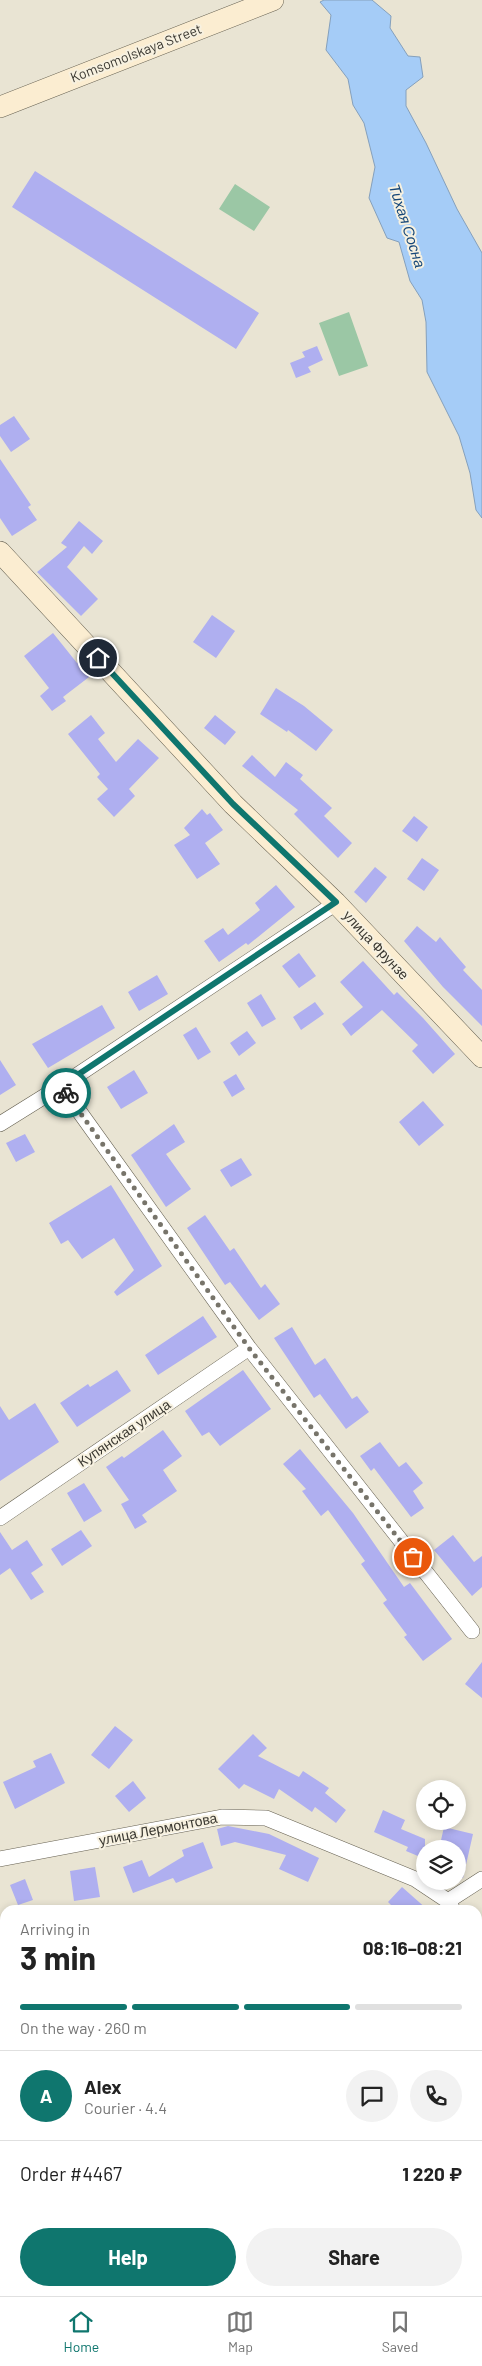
<!DOCTYPE html>
<html lang="en">
<head>
<meta charset="utf-8">
<style>
  :root { --surface:#fff; --page:#f2f2f2; --text:#222; --muted:#767676; --line:#e0e0e0; --accent:#0f766e }
  body { margin:0; font-family:Barlow,sans-serif; background:var(--page); color:var(--text); height:100vh; display:flex; flex-direction:column; font-size:19px; white-space:nowrap }
  * { box-sizing:border-box; margin:0 }
  p { font-size:16px; color:var(--muted) }
  .icon { flex:none; width:28px; height:28px; fill:none; stroke:currentColor; stroke-width:2; stroke-linecap:round; stroke-linejoin:round }
  .map { position:relative; flex:1; overflow:hidden }
  .sheet { position:absolute; left:0px; top:1905px; width:482px; height:391px; display:flex; flex-direction:column; background:var(--surface); border-radius:15px 15px 0 0; box-shadow:0 2px 8px #0003 }
  .sheet>* { flex:none }
  .fabs { position:absolute; left:416px; top:1780px; display:grid; gap:10px }
  .fabs a { display:grid; place-items:center; width:50px; height:50px; border-radius:50%; background:var(--surface); box-shadow:0 2px 8px #0003; font-size:25px }
  .pin { position:absolute; display:grid; place-items:center; width:42px; height:42px; color:#fff; margin:-21px; border:2px solid #fff; border-radius:50%; box-shadow:0 1px 5px #0007 }
  .courier { position:absolute; display:grid; place-items:center; width:50px; height:50px; margin:-25px; border:4px solid #0f766e; border-radius:50%; background:#fff; color:#222; box-shadow:0 1px 6px #0007 }
  .head em { font-style:normal; font-weight:700 }
  .head div { display:flex; flex-direction:column-reverse }
  .head { display:flex; align-items:center; justify-content:space-between; height:85px; padding:0 20px }
  h1 { font-size:32px; font-weight:700; line-height:38px }
  .bar { display:grid; grid-template-columns:repeat(4,1fr); gap:8px 5px; align-content:center; height:60px; padding:0 20px }
  .bar i { height:6px; border-radius:4px; background:var(--line) }
  .bar .active { background:var(--accent) }
  .bar p { grid-column:span 4 }
  .line { display:flex; align-items:center; gap:12px; padding:0 20px; border-top:1px solid var(--line) }
  .line div { flex:1 }
  .round { display:grid; place-items:center; flex:none; width:52px; height:52px; border-radius:26px; background:var(--page) }
  .button { display:flex; gap:10px; margin-top:auto; padding:10px 20px }
  .button a { flex:1; height:58px; border-radius:30px; background:var(--accent); color:#fff; font-size:20px; font-weight:700; line-height:58px; text-align:center }
  .button a+a { background:var(--page); color:var(--text) }
  .menu { display:flex; justify-content:space-around; align-items:center; height:70px; border-top:1px solid var(--line); background:var(--surface); font-size:14px; color:var(--muted) }
  .menu a { display:grid; justify-items:center; gap:2px }
  .menu .active { color:var(--accent) }
  .map>svg:first-child { display:block }
</style>
</head>
<body>
<div class="map">
<svg width="482" height="2296" viewBox="0 0 482 2296">
  <rect width="100%" height="100%" fill="#e9e4d3"/>
  <path fill="#9bc7a5" d="M235,184L270,207L254,231L219,209Z
    M349,312L368,366L339,376L319,323Z"/>
  <path fill="#a5ccf7" stroke="#85a0bc" d="M324,0H372L391,16L390,28L408,56L420,57L423,77L406,90V106L426,143L457,209L482,253V518L476,510L470,473L459,436L427,372L426,322L422,300L410,281L399,242L387,238L369,198L375,167L364,123L353,105L348,79L326,50L331,15L320,2Z"/>
  <path fill="#afaff0" d="M35,171L259,313L236,349L12,207Z
    M317,346L323,360L308,367L311,372L296,378L290,363L305,357L302,352Z
    M14,416L30,439L11,452L0,436V425Z
    M0,459L31,505L28,507L37,520L12,536L0,518Z
    M79,521L103,541L92,554L84,546L67,567L98,599L81,616L37,572L67,547L61,543Z
    M212,615L235,631L216,658L193,642Z
    M53,633L77,663L82,660L93,674L63,697L66,701L52,711L40,696L49,688L24,656Z
    M276,688L304,706L333,730L316,751L288,730L287,732L260,714Z
    M91,715L105,733L98,739L116,762L138,739L159,758L129,789L135,796L114,817L97,799L108,789L97,777L100,774L68,734Z
    M215,715L236,732L225,745L204,728Z
    M252,755L275,777L286,762L303,775L300,779L332,808L324,816L352,843L338,858L294,814L298,810L242,766Z
    M202,809L207,815L210,813L223,830L205,843L220,864L197,879L174,845L190,835L184,828Z
    M414,816L428,827L417,842L402,831Z
    M422,858L439,870L424,891L407,879Z
    M375,867L387,877L366,903L354,892Z
    M276,885L295,907L248,945L246,943L219,962L204,941L223,928L228,935L260,910L255,903Z
    M417,926L436,942L440,937L466,967L463,970L482,990V1026L443,987L404,941Z
    M299,953L316,976L299,988L282,966Z
    M363,961L394,995L397,992L423,1018L455,1054L433,1074L412,1051L418,1045L382,1010L351,1036L342,1024L363,1007L340,982Z
    M157,975L168,994L139,1011L128,992Z
    M261,994L276,1019L262,1027L247,1003Z
    M315,1002L324,1014L301,1030L293,1017Z
    M102,1005L115,1028L48,1068L32,1044Z
    M196,1027L211,1052L198,1060L183,1035Z
    M247,1031L256,1043L239,1056L230,1043Z
    M0,1060L16,1085L0,1095Z
    M134,1070L148,1093L121,1109L107,1087Z
    M236,1074L245,1089L232,1097L223,1082Z
    M423,1101L444,1125L419,1146L399,1122Z
    M174,1124L185,1142L166,1154L191,1189L166,1207L131,1155Z
    M25,1134L35,1152L16,1162L6,1143Z
    M241,1158L252,1175L231,1187L220,1170Z
    M111,1185L162,1266L117,1296L114,1292L134,1270L114,1238L82,1259L68,1240L61,1244L49,1223Z
    M205,1215L230,1251L234,1248L261,1288L265,1284L280,1304L259,1320L230,1282L225,1285L187,1228Z
    M203,1316L217,1337L158,1375L145,1355Z
    M292,1327L315,1365L325,1358L352,1399L357,1396L369,1412L346,1429L320,1394L314,1398L274,1338Z
    M117,1370L131,1391L77,1427L60,1403L88,1384L90,1387Z
    M243,1370L271,1409L220,1446L209,1432L202,1436L185,1411Z
    M35,1403L59,1442L0,1481V1406L9,1420Z
    M163,1430L182,1456L163,1470L177,1491L142,1515L147,1522L135,1529L121,1504L129,1500L106,1467L122,1456L124,1458Z
    M380,1442L399,1467L406,1462L423,1483L413,1491L424,1508L411,1517L374,1468L371,1471L360,1456Z
    M300,1449L353,1513L404,1587L410,1583L452,1639L423,1661L404,1637L407,1635L383,1603L387,1600L361,1564L365,1561L328,1510L321,1516L302,1491L306,1489L283,1464Z
    M84,1483L102,1511L84,1522L67,1493Z
    M81,1530L92,1546L62,1566L51,1549Z
    M0,1532L12,1550L27,1540L43,1565L31,1573L44,1592L31,1600L10,1568L0,1575Z
    M453,1535L474,1562L482,1556V1587L472,1596L434,1550Z
    M482,1662V1698L465,1684Z
    M115,1726L133,1740L109,1769L91,1755Z
    M253,1734L267,1748L258,1756L299,1777L303,1771L329,1788L325,1793L346,1810L336,1823L315,1807L312,1812L279,1789L274,1799L244,1784L239,1789L218,1769Z
    M51,1753L65,1783L15,1809L3,1782L36,1767L33,1761Z
    M133,1781L146,1798L129,1812L115,1796Z
    M383,1810L405,1820L401,1829L425,1839V1859L406,1851L408,1847L374,1832Z
    M228,1826L269,1834L319,1858L308,1882L279,1869L286,1855L235,1842L221,1846L217,1829Z
    M444,1827L473,1834L463,1878L458,1877V1849H439Z
    M203,1842L213,1868L176,1883L173,1878L133,1893L123,1867L142,1860L149,1877L184,1856L182,1850Z
    M95,1867L100,1897L74,1901L70,1871Z
    M25,1879L33,1900L18,1905L10,1885Z
    M402,1887L428,1910H396L388,1902Z"/>
  <g fill="none" stroke-linecap="round" stroke-linejoin="round">
    <g stroke="#666152" stroke-width="16">
      <path id="street" d="M61,1086L249,1348L472,1631
        M0,1124L61,1086L336,903
        M0,1518L249,1348
        M0,1859L222,1817L266,1818L415,1879L448,1901L453,1910
        M448,1901L482,1879
        M478,1951L482,1958"/>
    </g>
    <g stroke="#666152" stroke-width="22">
      <path id="secondary" d="M0,107L273,0
        M0,552L233,804L336,903L482,1057"/>
    </g>
    <use href="#street" stroke="#fff" stroke-width="15"/>
    <use href="#secondary" stroke="#fbedd1" stroke-width="21"/>
  </g>
  <g fill="none" stroke-linecap="round" stroke-linejoin="round">
    <path stroke="#77746a" stroke-width="5" stroke-dasharray="0 9" d="M66,1093L249,1348L413,1557"/>
    <path stroke="#0f766e" stroke-width="6" d="M66,1093L61,1086L336,902L233,804L98,658"/>
  </g>
  <g text-anchor="middle" stroke-width="4" stroke-linejoin="round" paint-order="stroke">
    <g font-size="14" fill="#3a3831" stroke="#f7f1e0">
      <text transform="translate(136 53) rotate(-21)" y="5">Komsomolskaya Street</text>
      <text transform="translate(376 945) rotate(47)" y="5">улица Фрунзе</text>
      <text transform="translate(124 1433) rotate(-34)" y="5">Купянская улица</text>
      <text transform="translate(158 1829) rotate(-11)" y="5">улица Лермонтова</text>
    </g>
    <g font-size="15" font-style="italic" fill="#174879" stroke="#f7f1e0">
      <text transform="translate(407 226) rotate(72)" y="5">Тихая Сосна</text>
    </g>
  </g>
</svg>
<div class="fabs">
<a><svg class="icon" aria-label="locate" viewBox="0 0 24 24"><circle cx="12" cy="12" r="6"/><path d="M12 2v4M12 18v4M2 12h4M18 12h4"/></svg></a>
<a><svg class="icon" aria-label="layers" viewBox="0 0 24 24"><path d="M12 4l9 5-9 5-9-5zM3 14l9 5 9-5"/></svg></a>
</div>
<div class="pin" style="left:413px;top:1557px;background:#ea580c"><svg class="icon" aria-label="bag" viewBox="0 0 24 24"><path d="M5 8h14l-1 12H6zM9 8a3 3 0 0 1 6 0"/></svg></div>
<div class="pin" style="left:98px;top:658px;background:#1f2937"><svg class="icon" aria-label="home" viewBox="0 0 24 24"><path d="M3 11l9-7 9 7M6 9v11h12V9"/></svg></div>
<div class="courier" style="left:66px;top:1093px"><svg class="icon" aria-label="bike" viewBox="0 0 24 24"><circle cx="6" cy="16" r="4"/><circle cx="18" cy="16" r="4"/><path d="M6 16l4-8h5l3 8M10 8l3 8H6M13 5h3"/></svg></div>
<section class="sheet">
<div class="head"><div><h1>3 min</h1><p>Arriving in</p></div><em>08:16–08:21</em></div>
<div class="bar"><i class="active"></i><i class="active"></i><i class="active"></i><i></i><p>On the way · 260 m</p></div>
<div class="line" style="height:90px"><b class="round" style="background:var(--accent);color:#fff">A</b><div><b>Alex</b><p>Courier · 4.4</p></div><a class="round"><svg class="icon" aria-label="chat" viewBox="0 0 24 24"><path d="M4 5h16v11H9l-5 4z"/></svg></a><a class="round"><svg class="icon" aria-label="phone" viewBox="0 0 24 24"><path d="M5 4h4l2 5-3 2q2 4 5 5l2-3 5 2v4C11 20 4 13 5 4z"/></svg></a></div>
<div class="line" style="height:65px"><div>Order #4467</div><b>1 220 ₽</b></div>
<div class="button"><a>Help</a><a>Share</a></div>
</section>
</div>
<nav class="menu">
<a class="active"><svg class="icon" aria-label="home" viewBox="0 0 24 24"><path d="M3 11l9-7 9 7M6 9v11h12V9"/></svg>Home</a>
<a><svg class="icon" aria-label="map" viewBox="0 0 24 24"><path d="M3 6l6-2 6 2 6-2v14l-6 2-6-2-6 2zM9 4v14M15 6v14"/></svg>Map</a>
<a><svg class="icon" aria-label="saved" viewBox="0 0 24 24"><path d="M7 4h10v16l-5-4-5 4z"/></svg>Saved</a>
</nav>
</body>
</html>
